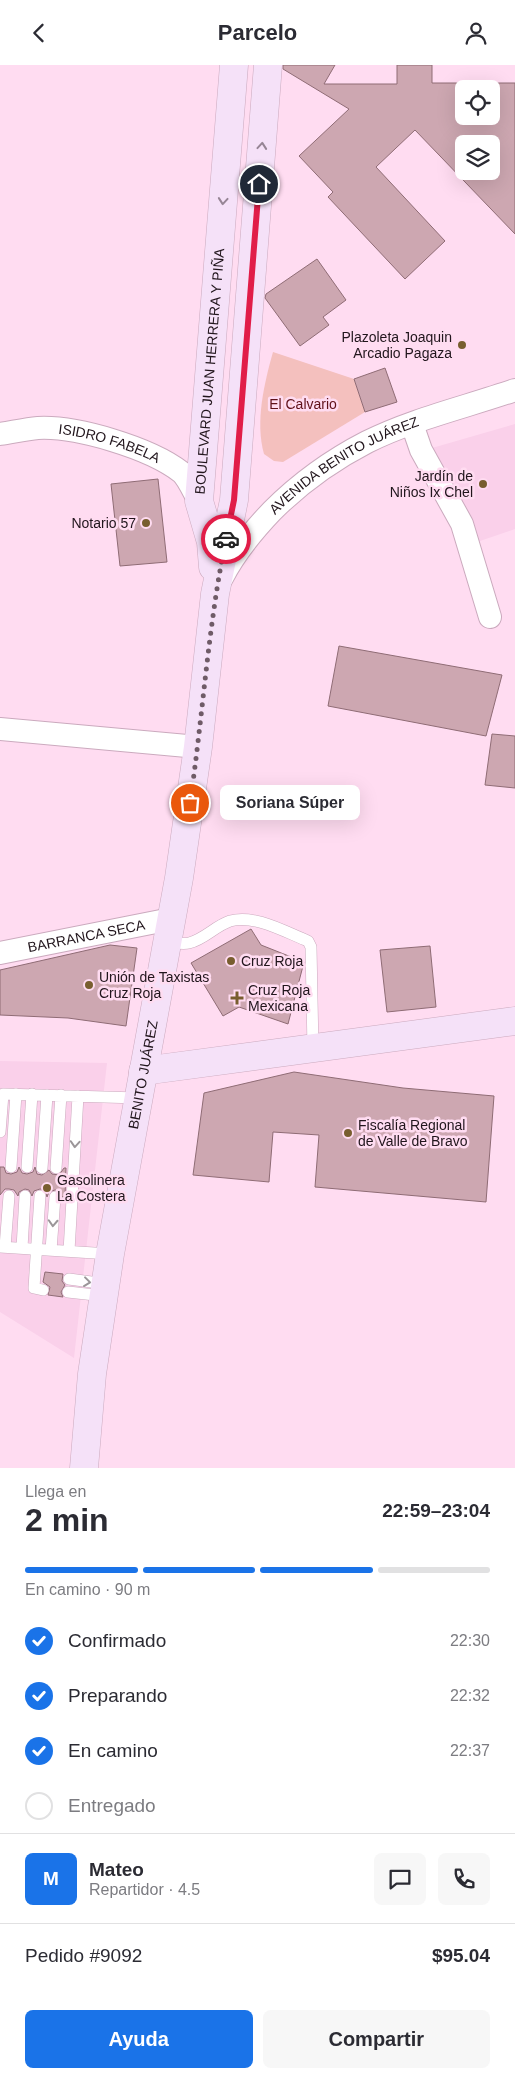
<!DOCTYPE html>
<html lang="es">
<head>
<meta charset="utf-8">
<style>
  :root { --surface:#fff; --page:#f7f7f7; --text:#2b2b33; --muted:#7c7c81; --line:#e1e1e2; --accent:#1a73e8 }
  body { margin:0; font-family:Arial,sans-serif; background:var(--page); color:var(--text); height:100vh; display:flex; flex-direction:column; font-size:19px; white-space:nowrap }
  * { box-sizing:border-box; margin:0 }
  p { font-size:16px; color:var(--muted) }
  .icon { flex:none; width:28px; height:28px; fill:none; stroke:currentColor; stroke-width:2; stroke-linecap:round; stroke-linejoin:round }
  .map { position:relative; height:1403px; overflow:hidden }
  .sheet { display:flex; flex-direction:column; background:var(--surface); flex:1 }
  .sheet>* { flex:none }
  .fabs { position:absolute; left:455px; top:15px; display:grid; gap:10px }
  .fabs a { display:grid; place-items:center; width:45px; height:45px; border-radius:8px; background:var(--surface); box-shadow:0 5px 20px #0002; font-size:25px }
  .pin { position:absolute; display:grid; place-items:center; width:42px; height:42px; color:#fff; margin:-21px; border:2px solid #fff; border-radius:50%; box-shadow:0 1px 5px #0007 }
  .courier { position:absolute; display:grid; place-items:center; width:50px; height:50px; margin:-25px; border:4px solid #e11d48; border-radius:50%; background:#fff; color:#222; box-shadow:0 1px 6px #0007 }
  .bubble { position:absolute; height:35px; border-radius:8px; background:var(--surface); box-shadow:0 5px 20px #0002; font-size:16px; font-weight:700; line-height:35px; text-align:center }
  .headline em { font-style:normal; font-weight:700 }
  .headline div { display:flex; flex-direction:column-reverse }
  .headline { display:flex; align-items:center; justify-content:space-between; height:85px; padding:0 25px }
  h1 { font-size:32px; font-weight:700; line-height:38px }
  .bar { display:grid; grid-template-columns:repeat(4,1fr); gap:8px 5px; align-content:center; height:60px; padding:0 25px }
  .bar i { height:6px; border-radius:4px; background:var(--line) }
  .bar .active { background:var(--accent) }
  .bar p { grid-column:span 4 }
  .line { display:flex; align-items:center; gap:12px; padding:0 25px; border-top:1px solid var(--line) }
  .line div { flex:1 }
  .round { display:grid; place-items:center; flex:none; width:52px; height:52px; border-radius:8px; background:var(--page) }
  ol { padding:0 25px; list-style:none }
  li { display:flex; align-items:center; gap:15px; height:55px }
  li p { margin-inline-start:auto }
  li .icon { padding:5px; border-radius:50%; background:var(--accent); color:#fff; stroke-width:4 }
  li:last-child { color:var(--muted) }
  li i { width:28px; height:28px; border:2px solid var(--line); border-radius:50% }
  .cta { display:flex; gap:10px; margin-top:auto; padding:10px 25px }
  .cta a { flex:1; height:58px; border-radius:8px; background:var(--accent); color:#fff; font-size:20px; font-weight:700; line-height:58px; text-align:center }
  .cta a+a { background:var(--page); color:var(--text) }
  header { display:flex; justify-content:space-between; align-items:center; height:65px; padding:0 25px; background:var(--surface); font-size:22px; font-weight:700 }
  .map>svg:first-child { display:block }
</style>
</head>
<body>
<header><svg class="icon" aria-label="back" viewBox="0 0 24 24"><path d="M15 5l-7 7 7 7"/></svg>Parcelo<svg class="icon" aria-label="person" viewBox="0 0 24 24"><circle cx="12" cy="8" r="4"/><path d="M4 21q1-7 8-7t8 7"/></svg></header>
<div class="map">
<svg width="515" height="1403" viewBox="0 0 515 1403">
  <rect width="100%" height="100%" fill="#ffdcf1"/>
  <path fill="#fad0ea" d="M515,359V464L477,477L432,383Z
    M0,996L107,998L74,1293L0,1247Z"/>
  <path fill="#f4c0be" d="M273,287L354,314L365,347L283,397L274,396L264,389C255,357 264,319 273,287Z"/>
  <path fill="#cda7b1" stroke="#8f6c75" fill-rule="evenodd" d="M283,0H335L324,19H397V0H432V18H515V169L415,65L376,102L445,176L405,214L328,132L333,127L299,91L349,44L283,4ZM464,24H491V51H464ZM464,79H491V106H464Z
    M317,194L346,235L323,252L329,260L300,281L265,233L266,229Z
    M385,303L397,337L365,347L354,314Z
    M158,414L167,497L120,501L111,419Z
    M339,581L502,610L486,671L328,641Z
    M492,669L515,671V723L485,720Z
    M251,864L261,880L304,897L288,959L239,942L223,951L191,898Z
    M110,880L137,883L126,961L68,953L0,950V905Z
    M430,881L436,942L387,947L380,885Z
    M294,1007L403,1023L494,1031L486,1137L315,1122L319,1070L273,1067L269,1117L193,1110L204,1028Z
    M0,1102H4L6,1108L11,1109L17,1107L19,1102L22,1108L27,1109L33,1107L35,1102L37,1109L42,1110L49,1105L52,1109L59,1110L64,1103H66L65,1132H62L60,1126L55,1125L49,1127L47,1132L45,1125L40,1124L34,1126L32,1131L29,1125L25,1124L19,1127L18,1131L14,1125L9,1124H5L0,1130Z
    M45,1207L63,1209L62,1216L65,1220L61,1227L63,1232L48,1230L50,1222L43,1217Z"/>
  <g fill="none" stroke-linecap="round" stroke-linejoin="round">
    <g stroke="#cbaabe" stroke-width="12">
      <path id="service" d="M166,877C173,877 182,880 189,878C205,874 215,861 230,856C255,849 285,867 308,876L311,882L313,984
        M0,1067L3,1029L138,1033
        M11,1102L16,1029
        M27,1102L32,1029
        M42,1103L47,1030
        M56,1103L61,1030
        M40,1131L34,1223L43,1225
        M0,1182L110,1189
        M5,1182L9,1131
        M22,1183L25,1131
        M51,1185L55,1132
        M69,1186L78,1031
        M69,1214L106,1219
        M68,1227L104,1231"/>
    </g>
    <g stroke="#cbaabe" stroke-width="24">
      <g id="minor">
        <path d="M412,359L421,385L462,459L490,552"/>
        <path id="s1" d="M0,369C13,367 26,364 38,363C77,361 150,383 181,407C188,413 194,428 199,436"/>
        <path id="s2" d="M222,513C234,489 253,466 272,446C300,418 332,395 367,377C413,354 466,342 515,325"/>
        <path d="M0,664L198,682"/>
        <path id="s3" d="M0,888L171,854"/>
      </g>
    </g>
    <g stroke="#cbaabe" stroke-width="29">
      <g id="secondary">
        <path id="s4" d="M213,502L211,477L199,436L234,0"/>
        <path d="M143,1006L515,956"/>
        <path id="s5" d="M84,1403L92,1309L110,1189L179,813L198,682L215,529L234,435L268,0"/>
      </g>
    </g>
    <use href="#service" stroke="#fff" stroke-width="11"/>
    <use href="#minor" stroke="#fff" stroke-width="22"/>
    <use href="#secondary" stroke="#f5e1f8" stroke-width="28"/>
  </g>
  <defs><path id="oneway-chevron" d="M-2-3.5L2.5 0L-2 3.5" fill="none" stroke-width="1.6" stroke-linecap="round" stroke-linejoin="round" transform="scale(1.25)"/></defs>
  <g stroke="#968595">
    <use href="#oneway-chevron" transform="translate(262 81) rotate(-85)"/>
    <use href="#oneway-chevron" transform="translate(223 136) rotate(95)"/>
  </g>
  <g stroke="#9b9699">
    <use href="#oneway-chevron" transform="translate(75 1079) rotate(94)"/>
    <use href="#oneway-chevron" transform="translate(53 1158) rotate(93)"/>
    <use href="#oneway-chevron" transform="translate(87 1217) rotate(7)"/>
  </g>
  <g fill="none" stroke-linecap="round" stroke-linejoin="round">
    <path stroke="#6f5b67" stroke-width="5" stroke-dasharray="0 9" d="M190,738C203,650 208,561 226,474"/>
    <path stroke="#e11d48" stroke-width="6" d="M226,474L234,435L259,119"/>
  </g>
  <g fill="#785e2f" stroke="#ffdcf1" stroke-width="2">
    <circle cx="462" cy="280" r="5"/>
    <circle cx="483" cy="419" r="5"/>
    <circle cx="146" cy="458" r="5"/>
    <circle cx="231" cy="896" r="5"/>
    <circle cx="89" cy="920" r="5"/>
    <path d="M234.5 925.5h5v5h5v5h-5v5h-5v-5h-5v-5h5z"/>
    <circle cx="348" cy="1068" r="5"/>
    <circle cx="47" cy="1123" r="5"/>
  </g>
  <g text-anchor="middle" stroke-width="5" stroke-linejoin="round" paint-order="stroke">
    <g font-size="14" fill="#21151c" stroke="#ffdcf1" text-anchor="start">
      <text x="452" y="277" text-anchor="end">Plazoleta Joaquin<tspan x="452" dy="16">Arcadio Pagaza</tspan></text>
      <text x="473" y="416" text-anchor="end">Jardín de<tspan x="473" dy="16">Niños Ix Chel</tspan></text>
      <text x="136" y="463" text-anchor="end">Notario 57</text>
      <text x="241" y="901">Cruz Roja</text>
      <text x="99" y="917">Unión de Taxistas<tspan x="99" dy="16">Cruz Roja</tspan></text>
      <text x="248" y="930">Cruz Roja<tspan x="248" dy="16">Mexicana</tspan></text>
      <text x="358" y="1065">Fiscalía Regional<tspan x="358" dy="16">de Valle de Bravo</tspan></text>
      <text x="57" y="1120">Gasolinera<tspan x="57" dy="16">La Costera</tspan></text>
    </g>
    <g font-size="14" fill="#21151c" stroke="#ffdcf1">
      <text dy="5" stroke="none"><textPath href="#s4" startOffset="198">BOULEVARD JUAN HERRERA Y PIÑA</textPath></text>
      <text dy="5" stroke="none"><textPath href="#s1" startOffset="112">ISIDRO FABELA</textPath></text>
      <text dy="5" stroke="none"><textPath href="#s2" startOffset="170">AVENIDA BENITO JUÁREZ</textPath></text>
      <text dy="5" stroke="none"><textPath href="#s3" startOffset="88">BARRANCA SECA</textPath></text>
      <text dy="5" stroke="none"><textPath href="#s5" startOffset="398">BENITO JUÁREZ</textPath></text>
    </g>
    <g font-size="14" fill="#601119" stroke="#ffdcf1">
      <text x="303" y="344">El Calvario</text>
    </g>
  </g>
</svg>
<div class="fabs">
<a><svg class="icon" aria-label="locate" viewBox="0 0 24 24"><circle cx="12" cy="12" r="6"/><path d="M12 2v4M12 18v4M2 12h4M18 12h4"/></svg></a>
<a><svg class="icon" aria-label="layers" viewBox="0 0 24 24"><path d="M12 4l9 5-9 5-9-5zM3 14l9 5 9-5"/></svg></a>
</div>
<div class="pin" style="left:190px;top:738px;background:#ea580c"><svg class="icon" aria-label="bag" viewBox="0 0 24 24"><path d="M5 8h14l-1 12H6zM9 8a3 3 0 0 1 6 0"/></svg></div>
<div class="pin" style="left:259px;top:119px;background:#1f2937"><svg class="icon" aria-label="home" viewBox="0 0 24 24"><path d="M3 11l9-7 9 7M6 9v11h12V9"/></svg></div>
<div class="courier" style="left:226px;top:474px"><svg class="icon" aria-label="car" viewBox="0 0 24 24"><path d="M5 17H2v-5l4-1 3-4h7l3 4 3 1v5h-3M9 17h6M6 11h13"/><circle cx="7" cy="17" r="2"/><circle cx="17" cy="17" r="2"/></svg></div>
<div class="bubble" style="left:220px;top:720px;width:140px">Soriana Súper</div>
</div>
<section class="sheet">
<div class="headline"><div><h1>2 min</h1><p>Llega en</p></div><em>22:59–23:04</em></div>
<div class="bar"><i class="active"></i><i class="active"></i><i class="active"></i><i></i><p>En camino · 90 m</p></div>
<ol>
<li><svg class="icon" aria-label="check" viewBox="0 0 24 24"><path d="M5 12l5 5 9-10"/></svg>Confirmado<p>22:30</p></li>
<li><svg class="icon" aria-label="check" viewBox="0 0 24 24"><path d="M5 12l5 5 9-10"/></svg>Preparando<p>22:32</p></li>
<li><svg class="icon" aria-label="check" viewBox="0 0 24 24"><path d="M5 12l5 5 9-10"/></svg>En camino<p>22:37</p></li>
<li><i></i>Entregado</li>
</ol>
<div class="line" style="height:90px"><b class="round" style="background:var(--accent);color:#fff">M</b><div><b>Mateo</b><p>Repartidor · 4.5</p></div><a class="round"><svg class="icon" aria-label="chat" viewBox="0 0 24 24"><path d="M4 5h16v11H9l-5 4z"/></svg></a><a class="round"><svg class="icon" aria-label="phone" viewBox="0 0 24 24"><path d="M5 4h4l2 5-3 2q2 4 5 5l2-3 5 2v4C11 20 4 13 5 4z"/></svg></a></div>
<div class="line" style="height:65px"><div>Pedido #9092</div><b>$95.04</b></div>
<div class="cta"><a>Ayuda</a><a>Compartir</a></div>
</section>
</body>
</html>
